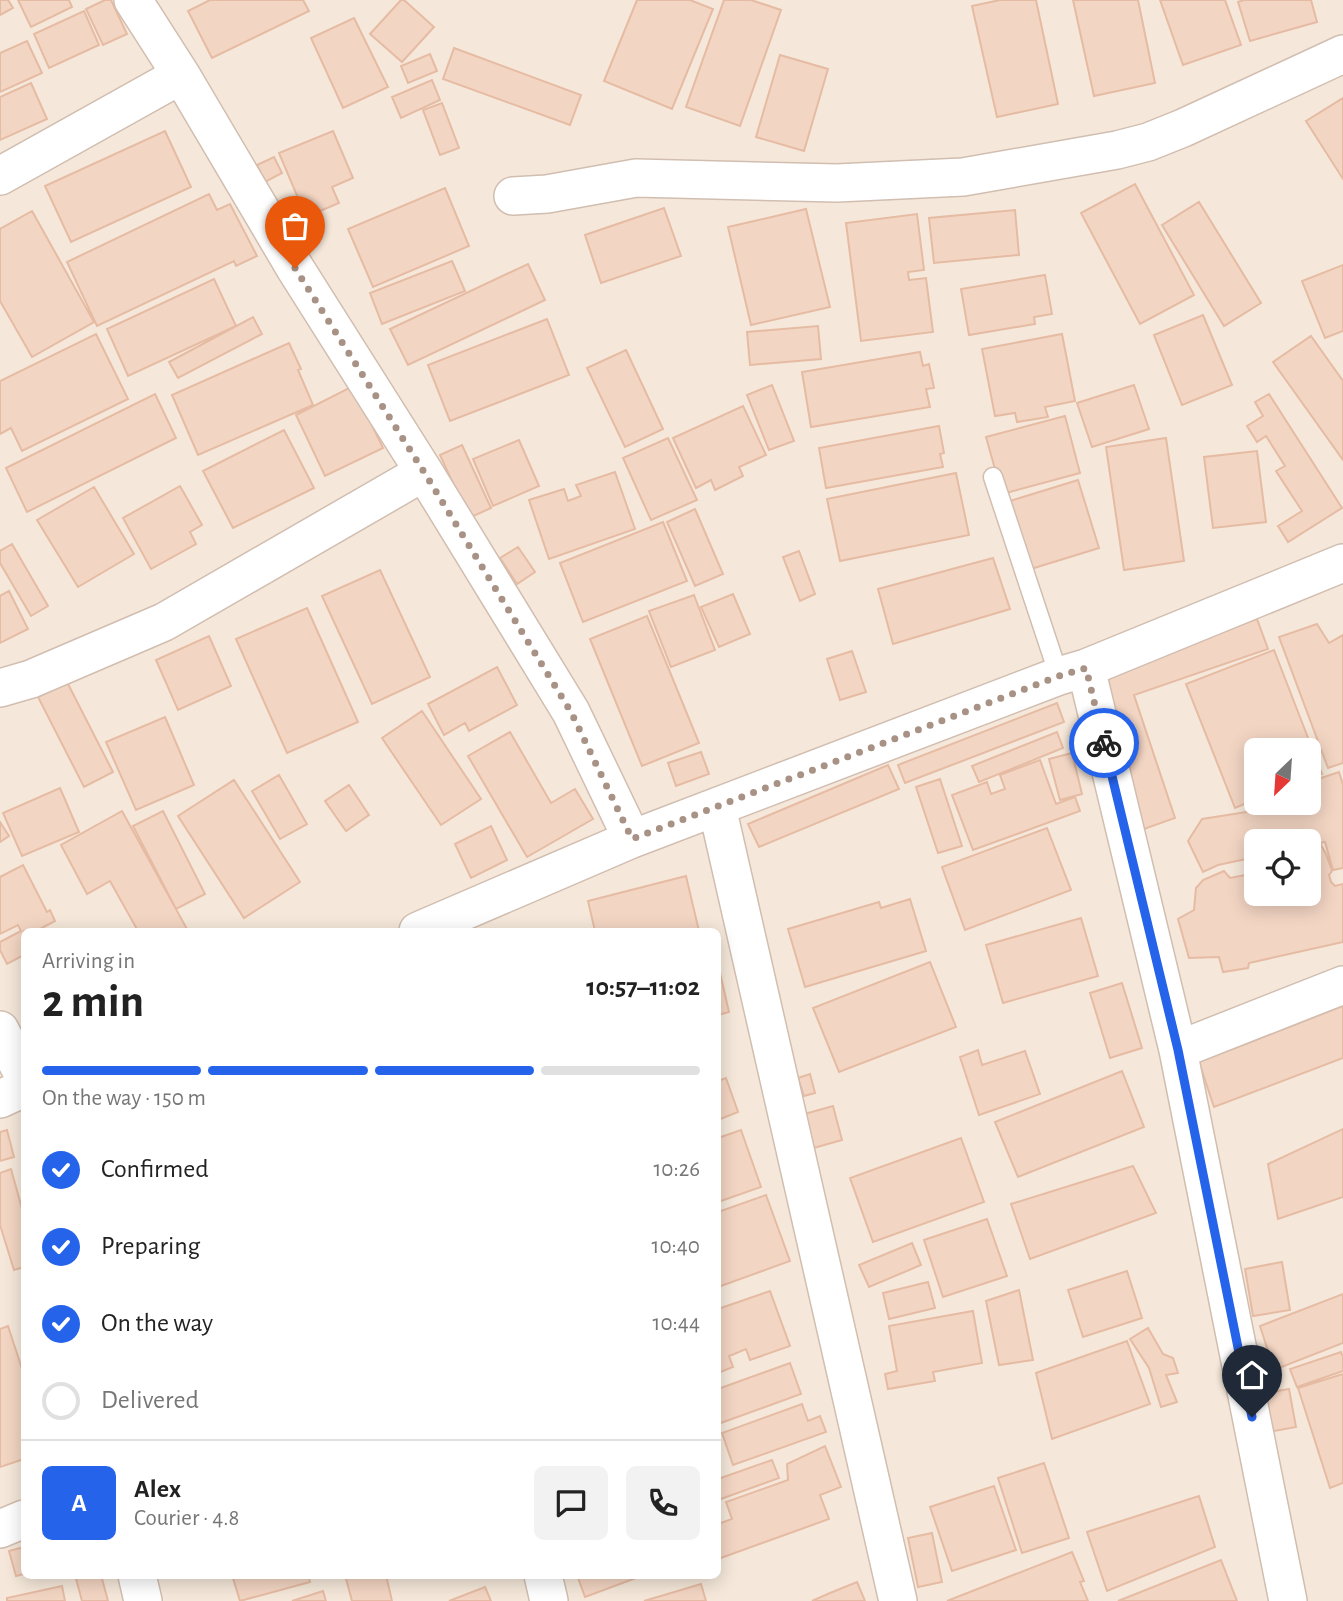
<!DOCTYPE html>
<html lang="en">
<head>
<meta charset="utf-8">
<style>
  :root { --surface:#fff; --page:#f2f2f2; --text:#222; --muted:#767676; --line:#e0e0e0; --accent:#2563eb }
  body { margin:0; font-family:"Alegreya Sans",sans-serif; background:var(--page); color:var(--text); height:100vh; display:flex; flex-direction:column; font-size:26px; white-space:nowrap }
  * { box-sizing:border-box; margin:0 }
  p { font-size:23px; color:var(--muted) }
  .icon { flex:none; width:38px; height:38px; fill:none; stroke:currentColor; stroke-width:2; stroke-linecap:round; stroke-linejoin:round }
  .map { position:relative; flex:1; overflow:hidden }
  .details { position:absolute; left:21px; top:928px; width:700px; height:651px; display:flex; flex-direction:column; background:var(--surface); border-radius:10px; box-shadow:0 4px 18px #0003 }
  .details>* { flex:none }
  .needle { width:46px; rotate:205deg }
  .tools { position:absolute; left:1244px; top:738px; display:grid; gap:14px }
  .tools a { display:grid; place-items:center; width:77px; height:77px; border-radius:10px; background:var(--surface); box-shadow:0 4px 18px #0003; font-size:35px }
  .pin { position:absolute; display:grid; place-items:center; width:60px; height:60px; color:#fff; margin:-72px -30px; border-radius:50% 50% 50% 0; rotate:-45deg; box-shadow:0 0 7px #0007 }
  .pin .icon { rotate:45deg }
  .courier { position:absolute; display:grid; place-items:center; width:70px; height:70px; margin:-35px; border:5px solid #2563eb; border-radius:50%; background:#fff; color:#222; box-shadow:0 2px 9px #0007 }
  .head em { font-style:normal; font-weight:700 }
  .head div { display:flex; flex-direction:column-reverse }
  .head { display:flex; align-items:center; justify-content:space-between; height:119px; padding:0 21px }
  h1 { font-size:46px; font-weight:700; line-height:52px }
  .bar { display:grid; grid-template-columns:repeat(4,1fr); gap:10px 7px; align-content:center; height:84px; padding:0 21px }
  .bar i { height:9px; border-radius:5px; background:var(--line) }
  .bar .active { background:var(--accent) }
  .bar p { grid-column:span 4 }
  .line { display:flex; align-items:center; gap:18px; padding:0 21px; border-top:2px solid var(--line) }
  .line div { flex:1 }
  .round { display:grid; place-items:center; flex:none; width:74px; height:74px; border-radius:10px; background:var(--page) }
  ol { padding:0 21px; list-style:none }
  li { display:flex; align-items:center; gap:21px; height:77px }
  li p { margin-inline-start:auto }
  li .icon { padding:7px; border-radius:50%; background:var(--accent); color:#fff; stroke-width:4 }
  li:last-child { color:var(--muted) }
  li i { width:38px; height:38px; border:4px solid var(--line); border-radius:50% }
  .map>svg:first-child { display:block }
</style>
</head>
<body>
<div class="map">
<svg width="1343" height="1601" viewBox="0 0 1343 1601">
  <rect width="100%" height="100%" fill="#fdf6ec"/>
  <path fill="#f5e8da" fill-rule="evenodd" d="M0,0H1343V1601H0ZM1256,751H1309V803H1256ZM1256,842H1309V894H1256ZM24,931H718V1575H24Z"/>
  <path fill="#f3d5c3" stroke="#e6bba3" stroke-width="2" d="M0,0H8L13,8L0,15Z
    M18,0H69L72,7L31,27Z
    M105,0H111L127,34L103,45L86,9Z
    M210,0H303L309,11L212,58L188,11Z
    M401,0H404L434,27L402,62L370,34Z
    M637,0H690L713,9L672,109L604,81Z
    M724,0H751L781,10L740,126L686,107Z
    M1000,0H1036L1058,104L997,117L972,6Z
    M1073,0H1138L1155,83L1094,96Z
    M1160,0H1225L1241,45L1183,65Z
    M1244,0H1311L1317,22L1250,41L1238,2Z
    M84,11L99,45L49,68L34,34Z
    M354,18L388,87L343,108L311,38Z
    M27,41L42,73L0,92V53Z
    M454,48L581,95L570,125L443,79Z
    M430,54L437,71L408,83L401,66Z
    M780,55L828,69L804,151L756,137Z
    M432,80L440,100L401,118L392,97Z
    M31,83L47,119L0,140V97Z
    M1343,98V179L1306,121Z
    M442,103L459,148L440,155L423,110Z
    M165,131L191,187L71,242L45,186Z
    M333,131L353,178L332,187L339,203L306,217L279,153Z
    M274,157L282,173L265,182L257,165Z
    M1135,184L1194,295L1140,324L1081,213Z
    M445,188L469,246L373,287L348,229Z
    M209,194L217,210L230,204L257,256L236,266L234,261L97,326L67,262Z
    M1199,202L1261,303L1224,326L1162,225Z
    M664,208L681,256L601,283L585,235Z
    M806,209L830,307L751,325L728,227Z
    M1015,210L1019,255L934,263L929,218Z
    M32,211L94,322L32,357L0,301V229Z
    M917,214L924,270L908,272L909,280L926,278L933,332L861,341L846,223Z
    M452,261L465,291L382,324L370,293Z
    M528,264L545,300L408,365L390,329Z
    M1343,265V331L1325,338L1302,281Z
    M1045,275L1052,314L1034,317L1035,324L969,335L961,289Z
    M214,279L236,326L128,376L107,329Z
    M1203,315L1232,385L1182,405L1154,335Z
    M253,317L262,334L178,378L169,362Z
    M547,319L569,375L450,421L428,365Z
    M818,326L821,359L750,365L747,332Z
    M96,334L128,399L22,451L11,428L0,434V381Z
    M1062,334L1075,401L1045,407L1048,417L1017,422L1015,413L995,416L982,349Z
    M1311,336L1343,381V460L1273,362Z
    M289,343L301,369L298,370L313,405L198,455L172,395Z
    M626,350L663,429L625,447L587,368Z
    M920,352L923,366L929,364L934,388L926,389L930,407L811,427L802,372Z
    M772,385L794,441L769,450L747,395Z
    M1134,385L1149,429L1092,447L1077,403Z
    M353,386L383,448L325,476L296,415Z
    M155,394L176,438L27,512L6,468Z
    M1269,394L1342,508L1288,542L1278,526L1302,511L1276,471L1285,466L1266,436L1257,442L1247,426L1263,416L1255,402Z
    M743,406L766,455L739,467L743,476L715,490L711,480L696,488L673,438Z
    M1065,416L1080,473L1002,494L986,437Z
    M939,426L944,453L940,454L943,467L826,488L819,448Z
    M284,430L314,488L233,528L203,471Z
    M668,438L697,500L651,520L623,458Z
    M1166,438L1184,561L1124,570L1106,447Z
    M519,440L539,486L493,506L473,459Z
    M462,445L491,508L469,518L440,455Z
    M1257,451L1266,522L1213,528L1204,457Z
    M615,472L635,529L549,559L529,500L564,489L568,501L581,496L576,485Z
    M956,473L969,535L840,561L827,499Z
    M1078,480L1099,548L1031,569L1010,501Z
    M180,486L202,525L190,532L196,544L151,569L123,518Z
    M94,487L134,554L78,587L37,520Z
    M695,509L723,574L695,586L667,522Z
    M663,522L687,581L583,622L560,563Z
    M12,544L48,606L31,616L0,563V551Z
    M518,547L535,572L517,584L500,558Z
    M799,551L815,594L800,601L783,557Z
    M993,558L1010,609L893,644L878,589Z
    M380,570L430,677L372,704L322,596Z
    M9,591L28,629L0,643V596Z
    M733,594L750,634L719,647L701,607Z
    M694,595L715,650L671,667L649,611Z
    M307,608L358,722L287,753L236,639Z
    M647,616L699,743L642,766L590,639Z
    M1257,619L1268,649L1134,695L1175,818L1144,829L1092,675Z
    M1317,624L1329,643L1343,635V763L1328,768L1279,637Z
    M209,636L231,686L178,710L156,660Z
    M1274,650L1322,774L1309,779V751H1256V799L1235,808L1186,684Z
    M852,651L866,692L840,700L827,659Z
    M497,667L517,705L469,731L465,723L444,735L428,704Z
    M67,682L113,772L84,787L38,697Z
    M1057,703L1064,722L905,783L898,765Z
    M422,711L481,799L441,825L382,738Z
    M165,717L194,785L136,810L106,742Z
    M510,732L551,803L575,789L593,819L527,857L468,756Z
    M1057,732L1063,748L979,782L972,766Z
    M701,752L709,774L676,786L668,763Z
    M1072,753L1082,794L1060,800L1049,759Z
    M1040,760L1056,804L1075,797L1080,811L973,850L952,795L987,782L991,794L1005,789L1000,775Z
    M888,765L899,789L759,847L748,824Z
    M1339,772L1343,785V868L1333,870L1325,842L1309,845V842H1256V857L1218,865L1203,872L1188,841L1202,819L1291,805L1290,803H1309V782Z
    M279,775L307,824L280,839L252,791Z
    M940,779L962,846L938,853L916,787Z
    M234,780L300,882L244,918L178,816Z
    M349,785L369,815L346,831L325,801Z
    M60,788L79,832L22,856L3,813Z
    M122,811L188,931H138L110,881L87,894L61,845Z
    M163,811L205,894L176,909L133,826Z
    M0,822L9,836L0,842Z
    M491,826L507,860L471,878L455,844Z
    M1047,828L1071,890L965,930L942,867Z
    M1321,845L1326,854L1332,871L1329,875L1331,882L1335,886L1343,884V942L1249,963L1248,968L1223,972L1219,957L1189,958L1178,919L1194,910L1196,888L1203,880L1224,871L1230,878L1256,873V894H1309V848Z
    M23,865L47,912L50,910L55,921L40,929L41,931H24V955L7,964L0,950V942L21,931L18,925L0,934V877Z
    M686,876L699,931H595L588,901Z
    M910,899L926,951L805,987L788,929L879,902L881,908Z
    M1081,918L1098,976L1003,1003L986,945Z
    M930,962L956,1027L839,1072L813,1008Z
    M718,964L729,1012L718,1015Z
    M1122,983L1142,1048L1110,1058L1090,993Z
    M1343,1006V1058L1214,1107L1199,1062Z
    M978,1050L982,1065L1025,1051L1040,1094L979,1115L960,1057Z
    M1122,1071L1144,1127L1018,1177L995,1122Z
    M810,1074L815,1093L804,1096L798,1078Z
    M726,1078L738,1112L718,1120V1081Z
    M833,1106L842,1140L810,1149L801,1115Z
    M1343,1129V1197L1278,1219L1268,1164Z
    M7,1130L14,1157L0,1161V1132Z
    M741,1130L761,1187L718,1202V1138Z
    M961,1138L984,1202L873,1242L850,1178Z
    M1133,1166L1156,1213L1030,1259L1011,1204Z
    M11,1169L24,1216V1267L14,1270L0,1225V1173Z
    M766,1195L790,1261L718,1287V1212Z
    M987,1219L1007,1276L943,1297L924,1240Z
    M912,1243L921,1265L869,1287L859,1265Z
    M1282,1262L1290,1310L1253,1316L1245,1269Z
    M1127,1271L1142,1318L1083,1337L1068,1290Z
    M928,1282L935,1308L889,1319L883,1293Z
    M1019,1290L1033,1360L999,1365L986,1301Z
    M770,1291L790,1346L750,1360L746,1349L729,1356L733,1367L718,1373V1309Z
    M1343,1294V1343L1274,1370L1260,1326Z
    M973,1311L982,1363L933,1372L935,1381L888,1389L885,1374L897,1371L889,1326Z
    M8,1326L24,1375V1459L0,1467V1329Z
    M1148,1328L1163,1354L1173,1358L1178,1373L1166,1375L1177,1402L1161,1407L1149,1368L1130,1339Z
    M1127,1341L1150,1404L1052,1439L1036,1373Z
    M1341,1352L1343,1357V1371L1297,1387L1290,1369Z
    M790,1363L801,1394L718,1424V1389Z
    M1343,1374V1483L1330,1488L1298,1388Z
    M1289,1389L1296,1427L1268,1432L1260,1394Z
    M802,1404L808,1421L820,1416L826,1432L733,1465L722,1433Z
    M825,1446L841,1487L820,1495L829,1519L718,1559V1524L732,1519L726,1502L788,1480L787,1464Z
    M772,1460L779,1478L718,1500V1479Z
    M1044,1463L1069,1538L1022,1553L998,1478Z
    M994,1486L1016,1550L952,1571L930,1507Z
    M1199,1496L1215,1547L1107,1591L1087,1532Z
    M932,1533L942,1582L918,1587L908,1538Z
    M24,1547V1574L16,1576L9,1551Z
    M1072,1552L1084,1581L1080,1582L1088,1601H947Z
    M1221,1560L1237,1601H1118Z
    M75,1575H101L108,1601H82Z
    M232,1575H308L310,1582L240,1601Z
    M345,1575H386L392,1601H352Z
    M577,1575H644L585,1597Z
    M857,1582L865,1601H812L830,1593Z
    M701,1584L706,1601H644Z
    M62,1586L65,1601H7V1598Z
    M485,1587L491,1601H449Z
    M323,1591L326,1601H292Z"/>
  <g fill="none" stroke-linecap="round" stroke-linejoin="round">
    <g stroke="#d1beb0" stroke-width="21">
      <path id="lane" d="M993,477L1059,676"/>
    </g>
    <g stroke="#d1beb0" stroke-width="40">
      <path id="street" d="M133,0L181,75L295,268L424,472L571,712L632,839
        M0,176L181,75
        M513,196L547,194L636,178L837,183L963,177L1117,150L1148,142L1183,128L1343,54
        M1086,668L1178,1050L1288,1601
        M0,688L31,679L164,622L424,472
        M717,807L898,1601
        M418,931L632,839L1059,676L1086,668L1343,563
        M0,1030L24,1076
        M1178,1050L1343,985
        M0,1099L24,1088
        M0,1529L24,1519
        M137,1575L143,1601
        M543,1575L549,1601"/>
    </g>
    <use href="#lane" stroke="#fff" stroke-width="18"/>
    <use href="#street" stroke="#fff" stroke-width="37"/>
  </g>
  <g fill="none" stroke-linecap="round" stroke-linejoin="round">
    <path stroke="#a89285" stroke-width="7" stroke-dasharray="0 12.6" d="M295,268L424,472L571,712L632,839L1059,676L1086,668L1104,743"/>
    <path stroke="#2563eb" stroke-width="9" d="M1104,743L1178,1050L1252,1417"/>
  </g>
</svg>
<div class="tools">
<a><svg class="needle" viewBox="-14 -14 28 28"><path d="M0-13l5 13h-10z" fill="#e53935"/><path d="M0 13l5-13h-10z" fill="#767676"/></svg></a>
<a><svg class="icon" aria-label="locate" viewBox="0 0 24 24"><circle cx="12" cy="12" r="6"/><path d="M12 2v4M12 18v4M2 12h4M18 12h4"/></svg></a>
</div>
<div class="pin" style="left:295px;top:268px;background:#ea580c"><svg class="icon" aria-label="bag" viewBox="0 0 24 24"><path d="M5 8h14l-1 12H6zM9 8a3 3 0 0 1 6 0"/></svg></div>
<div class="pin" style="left:1252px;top:1417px;background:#1f2937"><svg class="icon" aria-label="home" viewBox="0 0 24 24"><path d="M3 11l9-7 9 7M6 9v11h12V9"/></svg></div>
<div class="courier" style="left:1104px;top:743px"><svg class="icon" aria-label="bike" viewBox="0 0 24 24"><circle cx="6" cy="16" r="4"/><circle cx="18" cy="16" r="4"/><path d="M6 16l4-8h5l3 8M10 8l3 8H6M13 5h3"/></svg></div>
<section class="details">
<div class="head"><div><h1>2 min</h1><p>Arriving in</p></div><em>10:57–11:02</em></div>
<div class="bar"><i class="active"></i><i class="active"></i><i class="active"></i><i></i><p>On the way · 150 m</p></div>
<ol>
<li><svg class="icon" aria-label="check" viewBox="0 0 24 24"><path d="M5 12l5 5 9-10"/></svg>Confirmed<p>10:26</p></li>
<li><svg class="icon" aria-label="check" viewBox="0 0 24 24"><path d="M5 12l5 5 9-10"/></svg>Preparing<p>10:40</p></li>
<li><svg class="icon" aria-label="check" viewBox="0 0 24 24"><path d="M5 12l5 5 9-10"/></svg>On the way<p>10:44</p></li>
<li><i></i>Delivered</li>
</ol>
<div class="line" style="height:126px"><b class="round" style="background:var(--accent);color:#fff">A</b><div><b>Alex</b><p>Courier · 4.8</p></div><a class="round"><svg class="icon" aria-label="chat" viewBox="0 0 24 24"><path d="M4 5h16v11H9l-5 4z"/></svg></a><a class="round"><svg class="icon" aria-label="phone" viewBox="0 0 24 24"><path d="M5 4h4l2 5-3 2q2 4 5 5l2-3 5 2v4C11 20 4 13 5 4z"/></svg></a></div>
</section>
</div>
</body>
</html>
